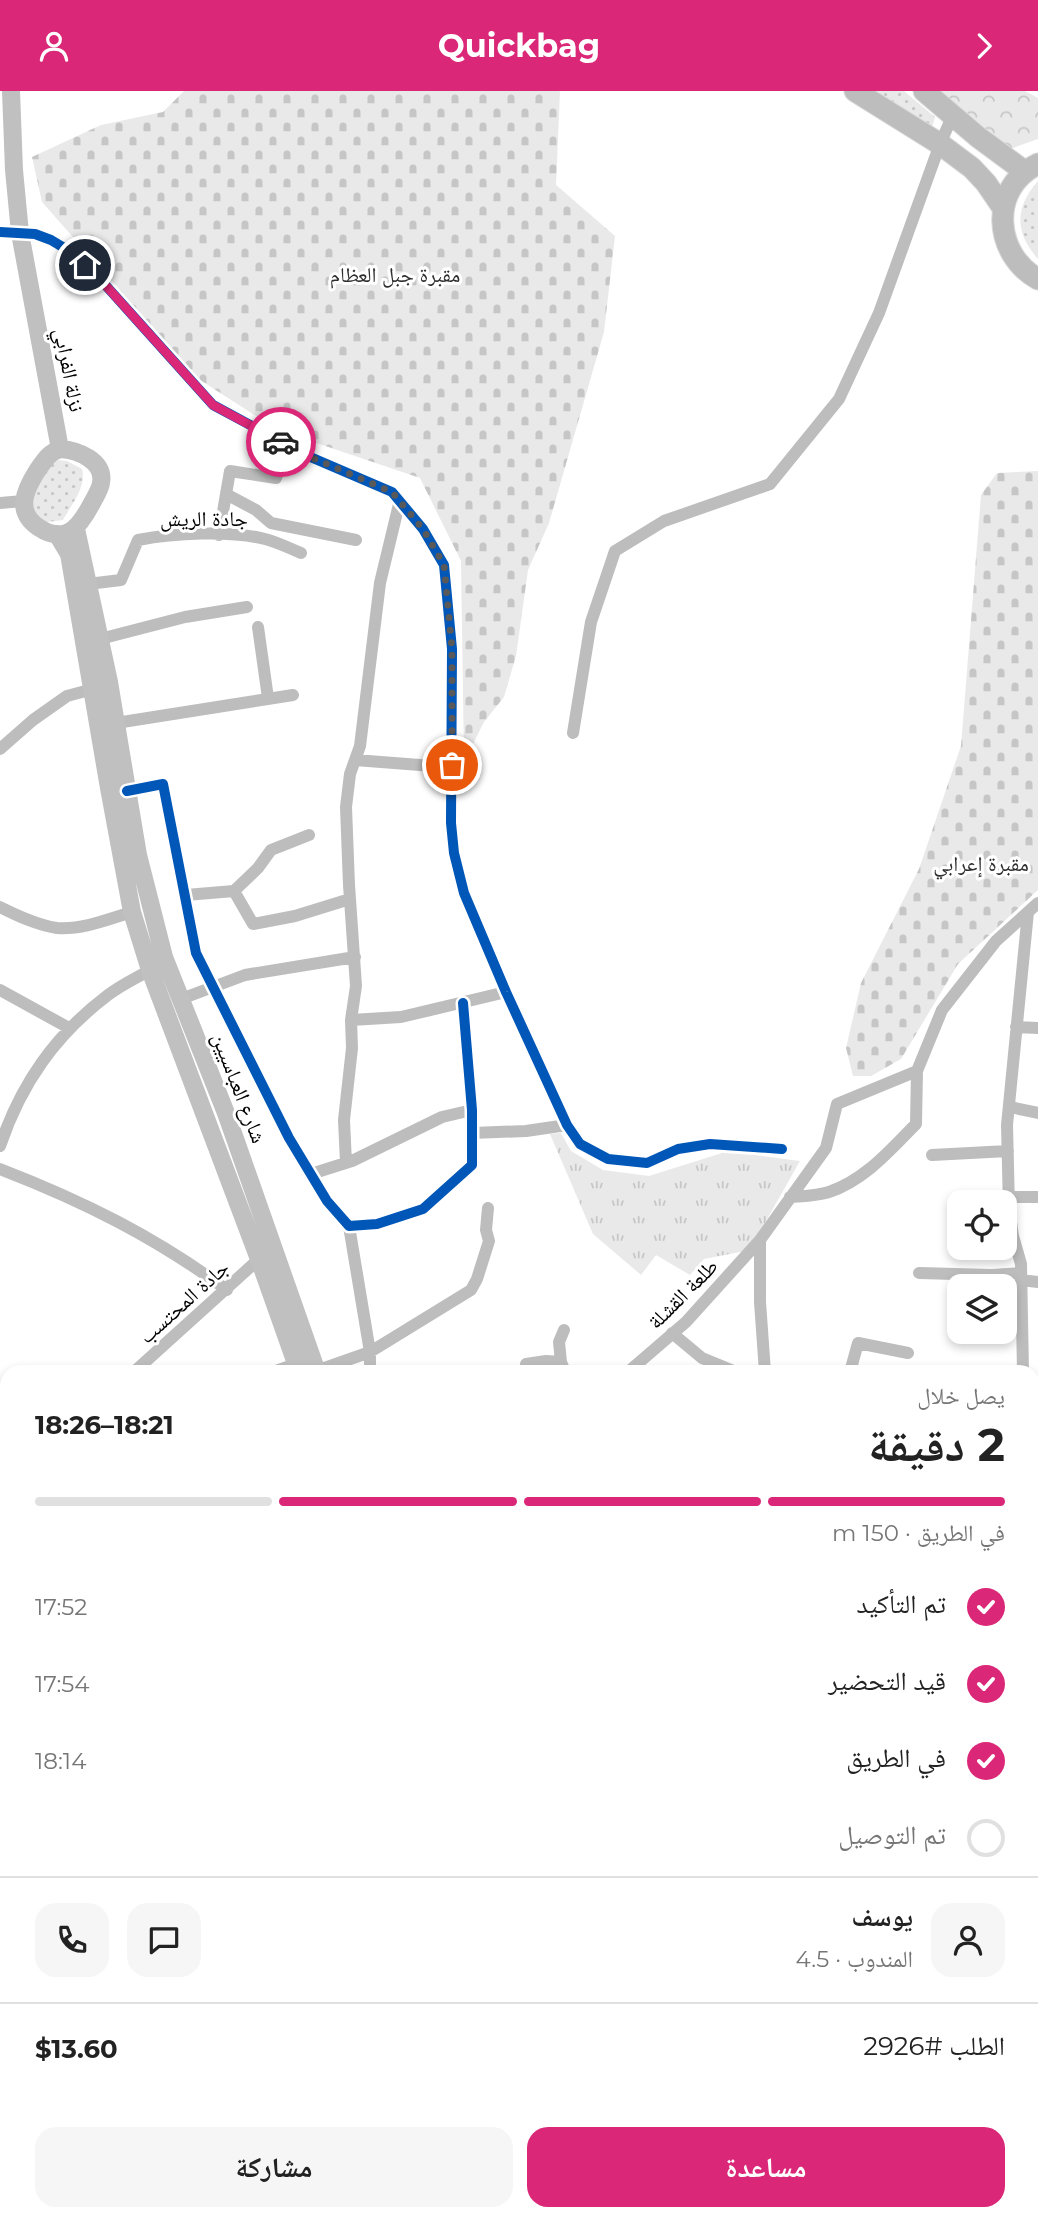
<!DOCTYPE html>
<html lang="ar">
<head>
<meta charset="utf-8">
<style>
  :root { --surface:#fff; --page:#f6f6f6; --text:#222; --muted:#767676; --line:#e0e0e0; --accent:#db2777 }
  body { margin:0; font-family:Montserrat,"Noto Naskh Arabic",sans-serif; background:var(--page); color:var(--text); direction:rtl; height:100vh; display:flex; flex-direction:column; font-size:26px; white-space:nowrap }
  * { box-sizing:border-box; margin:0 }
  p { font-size:23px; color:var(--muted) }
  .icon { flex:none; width:38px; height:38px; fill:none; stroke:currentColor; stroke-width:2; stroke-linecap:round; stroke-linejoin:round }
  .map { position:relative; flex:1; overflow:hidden; direction:ltr }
  .panel { position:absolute; left:0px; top:1274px; width:1040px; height:856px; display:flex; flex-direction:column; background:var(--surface); border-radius:21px 21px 0 0; box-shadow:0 4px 10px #0003; direction:rtl }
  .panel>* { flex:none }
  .controls { position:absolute; left:947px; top:1099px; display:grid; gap:14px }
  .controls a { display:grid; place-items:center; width:70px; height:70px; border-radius:14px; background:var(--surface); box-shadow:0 4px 10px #0003; font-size:35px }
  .pin { position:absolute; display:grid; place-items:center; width:60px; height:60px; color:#fff; margin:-30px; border:4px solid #fff; border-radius:50%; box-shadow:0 2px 7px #0007 }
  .courier { position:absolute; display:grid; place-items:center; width:70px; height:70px; margin:-35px; border:5px solid #db2777; border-radius:50%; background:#fff; color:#222; box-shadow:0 2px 9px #0007 }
  .head em { font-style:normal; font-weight:700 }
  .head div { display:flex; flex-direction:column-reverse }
  .head { display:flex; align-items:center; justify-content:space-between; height:119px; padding:0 35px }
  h1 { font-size:46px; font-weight:700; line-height:52px }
  .bar { display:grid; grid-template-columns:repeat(4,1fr); gap:10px 7px; align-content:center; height:84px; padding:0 35px }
  .bar i { height:9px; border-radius:5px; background:var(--line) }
  .bar .active { background:var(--accent) }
  .bar p { grid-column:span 4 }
  .line { display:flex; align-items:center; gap:18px; padding:0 35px; border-top:2px solid var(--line) }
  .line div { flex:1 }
  .round { display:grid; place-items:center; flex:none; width:74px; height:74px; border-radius:21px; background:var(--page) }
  ol { padding:0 35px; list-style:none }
  li { display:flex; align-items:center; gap:21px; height:77px }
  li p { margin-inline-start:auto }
  li .icon { padding:7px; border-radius:50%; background:var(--accent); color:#fff; stroke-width:4 }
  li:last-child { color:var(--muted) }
  li i { width:38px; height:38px; border:4px solid var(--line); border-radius:50% }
  .primary-button { display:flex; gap:14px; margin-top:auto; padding:14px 35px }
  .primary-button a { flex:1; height:80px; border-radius:21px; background:var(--accent); color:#fff; font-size:28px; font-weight:700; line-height:80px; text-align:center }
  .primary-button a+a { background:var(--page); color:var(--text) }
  header { display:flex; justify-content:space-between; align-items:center; height:91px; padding:0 35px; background:var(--accent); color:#fff; font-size:32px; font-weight:700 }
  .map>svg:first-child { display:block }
</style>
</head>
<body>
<header><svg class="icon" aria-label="forward" viewBox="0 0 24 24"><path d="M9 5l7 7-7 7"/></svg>Quickbag<svg class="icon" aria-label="person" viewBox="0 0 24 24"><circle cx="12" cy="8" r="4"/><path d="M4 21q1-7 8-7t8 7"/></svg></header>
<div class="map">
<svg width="1038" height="2129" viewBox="0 0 1038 2129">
  <defs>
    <pattern id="grass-dots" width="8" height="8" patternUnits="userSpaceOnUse" patternTransform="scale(1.75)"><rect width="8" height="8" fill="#e9e9e9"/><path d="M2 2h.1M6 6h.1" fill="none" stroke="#c6c6c6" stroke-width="1.8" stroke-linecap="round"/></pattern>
    <pattern id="forest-crowns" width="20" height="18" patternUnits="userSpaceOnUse" patternTransform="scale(1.75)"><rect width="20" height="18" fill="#e9e9e9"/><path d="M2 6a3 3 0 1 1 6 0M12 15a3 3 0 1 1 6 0" fill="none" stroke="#c6c6c6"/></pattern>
    <pattern id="cemetery-stones" width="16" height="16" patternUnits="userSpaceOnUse" patternTransform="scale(1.75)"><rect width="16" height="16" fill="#e9e9e9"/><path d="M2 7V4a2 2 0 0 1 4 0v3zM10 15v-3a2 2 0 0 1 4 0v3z" fill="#c6c6c6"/></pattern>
    <pattern id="park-tufts" width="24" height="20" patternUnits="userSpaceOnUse" patternTransform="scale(1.75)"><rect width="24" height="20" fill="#e9e9e9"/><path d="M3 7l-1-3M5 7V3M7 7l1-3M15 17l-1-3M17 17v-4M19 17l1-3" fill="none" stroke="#c6c6c6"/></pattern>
  </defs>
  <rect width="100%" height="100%" fill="#fff"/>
  <path fill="url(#grass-dots)" d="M875,0H904L935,26L932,37Z
    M1038,90V168C1014,141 1015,116 1038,90Z
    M58,369L67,370L82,378C87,396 71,414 63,429L47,431L34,426L27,409L51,371Z"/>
  <path fill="url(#forest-crowns)" d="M941,0H1025L1038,7V48L1010,58Z"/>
  <path fill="url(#cemetery-stones)" d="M184,0H560L556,94L615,145L604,241L549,432L528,479L516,565L504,606L484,631L464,671L461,470L420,387L278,339L197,287L42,111L32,66L101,34L163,21Z
    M1038,380V799L958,873L901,968L871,985H853L846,957L861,892L919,778L961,655L981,404L997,382Z"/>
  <path fill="url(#park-tufts)" d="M561,1042L571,1060L603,1079L649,1085L722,1062L755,1064L800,1070L758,1144L745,1160L704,1168L690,1184L656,1164L641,1184L593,1143L550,1043Z"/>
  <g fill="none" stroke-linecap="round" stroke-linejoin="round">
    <g stroke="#dbdbdb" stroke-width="23">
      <path id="primary" d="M855,0L940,53L972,77L986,92L1003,117
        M924,0L978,46L1024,80
        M1038,73C989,96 993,163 1038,188
        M1032,1584L1038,1589
        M1032,1608L1038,1614"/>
    </g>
    <path stroke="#bdbdbd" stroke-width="12" d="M0,141L35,143L51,149L71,161L99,187L213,314L308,365L392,401L423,438L444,474L452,558L451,732L454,762L464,802L506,901L567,1034L580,1053L608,1068L647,1072L678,1058L710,1053L782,1058
      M226,403L256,419L271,432L356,449
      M400,409L380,492L360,655L355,669L433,675L452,674
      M0,412L23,410
      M219,444L230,380L276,387L288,354
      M88,493L121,489L138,449C174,442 229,439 265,448C277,451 289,457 301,462
      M258,536L268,607
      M100,548L185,526L247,516
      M116,632L293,604
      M573,642L591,531L615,460L664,430L770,393L839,308L879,222L940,53L952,26
      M0,658L33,629L67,605L93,598
      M127,700L163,693L196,862L289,1047L327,1110L349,1135L377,1133L423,1118L472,1074V1019L463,912
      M234,800L253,833L295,825L350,808
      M186,804L234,800L258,777L271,759L309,744
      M0,816C18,825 37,834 57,837C82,839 109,828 132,821
      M0,899L69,937
      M181,908L245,884L355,866
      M351,929L401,926L506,901
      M1016,936L1038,937
      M1010,1016L1038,1022
      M472,1042L526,1040L567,1034
      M0,1055C21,993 55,944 108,904C121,894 136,887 150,879
      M932,1064L1008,1060
      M346,1072L344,1029L352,957L351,929L356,895L349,794L346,716L350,683L355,669
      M0,1078C83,1110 155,1146 227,1199
      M311,1083L352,1070L442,1026L472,1019
      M790,1106C802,1105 817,1105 829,1101C865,1089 890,1059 916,1033L917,980
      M1009,1106H1038
      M349,1135L370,1261V1281
      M919,1182L992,1184L1021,1182
      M1021,1189L1038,1191
      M672,1242L702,1267L736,1281
      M561,1271L559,1251L564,1239
      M526,1273L546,1270L561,1271L565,1281
      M316,1280L370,1261L471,1199L477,1188L489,1150L486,1139L488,1117
      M134,1281L259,1168
      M273,1281L296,1273
      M628,1281L686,1231L760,1149
      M765,1281L760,1211V1149L826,1057L837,1013L917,980L942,919L996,850L1038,812
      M850,1281L858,1252L908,1262
      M1023,1281L1021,1173L1013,1145L1009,1117L1007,1034L1028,821
      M0,1360L7,1362
      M1032,1475L1038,1479
      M0,1585L7,1584
      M1033,1585L1038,1552
      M0,1725H7
      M1032,1786L1038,1797
      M1032,1864H1038
      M0,1890L1,1882L7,1872
      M1032,1914L1038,1916
      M1032,1990L1038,1992
      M0,2027L7,2048
      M2,2061L7,2091
      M13,2123L14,2129
      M120,2123V2129
      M320,2123V2129
      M699,2128L709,2129
      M242,2129L244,2123
      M566,2129V2123
      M769,2129L771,2123
      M795,2129L796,2123
      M1027,2129L1038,2117"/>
    <path stroke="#c0c0c0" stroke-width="18" d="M11,0L14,79L20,142L60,358
      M60,358C78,359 105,370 101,392C100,399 95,406 92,412C80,435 66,455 38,436C15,420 25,399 37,380C44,370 48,362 60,358Z
      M76,438L109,591L138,764L164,866L226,1022L317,1281
      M57,443L69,463L109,697L132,821L150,879L259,1168L299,1281
      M1032,1299L1038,1297
      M0,1450L7,1453
      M491,2123V2129"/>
    <use href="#primary" stroke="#bdbdbd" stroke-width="21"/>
    <g stroke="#fff" stroke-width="15">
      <path id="cycleway" d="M0,141L35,143L51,149L71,161L99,187L213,314L308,365L392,401L423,438L444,474L452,558L451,732L454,762L464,802L506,901L567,1034L580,1053L608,1068L647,1072L678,1058L710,1053L782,1058
        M127,700L163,693L196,862L289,1047L327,1110L349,1135L377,1133L423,1118L472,1074V1019L463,912"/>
    </g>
    <use href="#cycleway" stroke="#0057b8" stroke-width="10"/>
  </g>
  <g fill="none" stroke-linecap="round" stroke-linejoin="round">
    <path stroke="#595959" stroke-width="7" stroke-dasharray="0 12.6" d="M281,351L308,365L392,401L423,438L444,474L452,558V674"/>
    <path stroke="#db2777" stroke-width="9" d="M85,174L99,187L213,314L281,351"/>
  </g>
  <g text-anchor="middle" stroke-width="6" stroke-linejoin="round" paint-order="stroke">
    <g font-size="21" fill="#2e2e2e" stroke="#fff">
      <text x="395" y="191">مقبرة جبل العظام</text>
      <text x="981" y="780">مقبرة إعرابي</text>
    </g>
    <g font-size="21" fill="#000" stroke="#fff">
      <text transform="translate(69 279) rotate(79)" y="7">نزلة الفرابي</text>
      <text x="204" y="435">جادة الريش</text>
      <text transform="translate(239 997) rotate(69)" y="7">شارع العباسيين</text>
      <text transform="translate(683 1203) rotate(-45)" y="7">طلعة القشلة</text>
      <text transform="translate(184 1211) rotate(-42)" y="7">جادة المحتسب</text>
    </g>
  </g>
</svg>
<div class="controls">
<a><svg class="icon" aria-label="locate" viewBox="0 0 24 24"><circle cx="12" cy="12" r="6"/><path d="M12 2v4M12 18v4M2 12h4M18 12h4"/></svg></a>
<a><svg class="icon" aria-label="layers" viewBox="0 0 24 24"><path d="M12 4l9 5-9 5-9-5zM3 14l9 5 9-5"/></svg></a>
</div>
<div class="pin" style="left:452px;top:674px;background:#ea580c"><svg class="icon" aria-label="bag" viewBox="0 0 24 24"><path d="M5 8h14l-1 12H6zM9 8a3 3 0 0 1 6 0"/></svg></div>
<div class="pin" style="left:85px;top:174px;background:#1f2937"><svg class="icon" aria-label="home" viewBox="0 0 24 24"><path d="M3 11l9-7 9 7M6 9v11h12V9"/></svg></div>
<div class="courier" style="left:281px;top:351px"><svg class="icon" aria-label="car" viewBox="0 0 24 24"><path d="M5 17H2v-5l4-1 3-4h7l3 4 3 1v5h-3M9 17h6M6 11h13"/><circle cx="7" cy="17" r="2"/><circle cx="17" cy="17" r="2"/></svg></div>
<section class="panel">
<div class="head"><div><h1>2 دقيقة</h1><p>يصل خلال</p></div><em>18:21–18:26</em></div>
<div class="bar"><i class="active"></i><i class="active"></i><i class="active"></i><i></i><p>في الطريق · 150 m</p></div>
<ol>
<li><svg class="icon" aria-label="check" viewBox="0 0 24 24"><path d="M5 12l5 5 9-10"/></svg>تم التأكيد<p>17:52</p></li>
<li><svg class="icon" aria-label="check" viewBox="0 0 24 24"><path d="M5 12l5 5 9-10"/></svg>قيد التحضير<p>17:54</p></li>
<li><svg class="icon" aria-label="check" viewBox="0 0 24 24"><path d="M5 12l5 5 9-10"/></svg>في الطريق<p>18:14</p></li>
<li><i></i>تم التوصيل</li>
</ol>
<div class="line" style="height:126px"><a class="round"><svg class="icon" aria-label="person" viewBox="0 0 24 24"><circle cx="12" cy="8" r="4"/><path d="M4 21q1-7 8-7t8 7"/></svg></a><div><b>يوسف</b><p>المندوب · 4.5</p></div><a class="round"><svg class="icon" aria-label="chat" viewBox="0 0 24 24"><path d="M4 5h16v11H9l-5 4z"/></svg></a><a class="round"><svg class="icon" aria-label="phone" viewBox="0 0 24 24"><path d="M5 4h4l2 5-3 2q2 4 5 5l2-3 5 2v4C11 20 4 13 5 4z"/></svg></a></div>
<div class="line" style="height:91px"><div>الطلب #2926</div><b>$13.60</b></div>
<div class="primary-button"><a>مساعدة</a><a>مشاركة</a></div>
</section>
</div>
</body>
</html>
